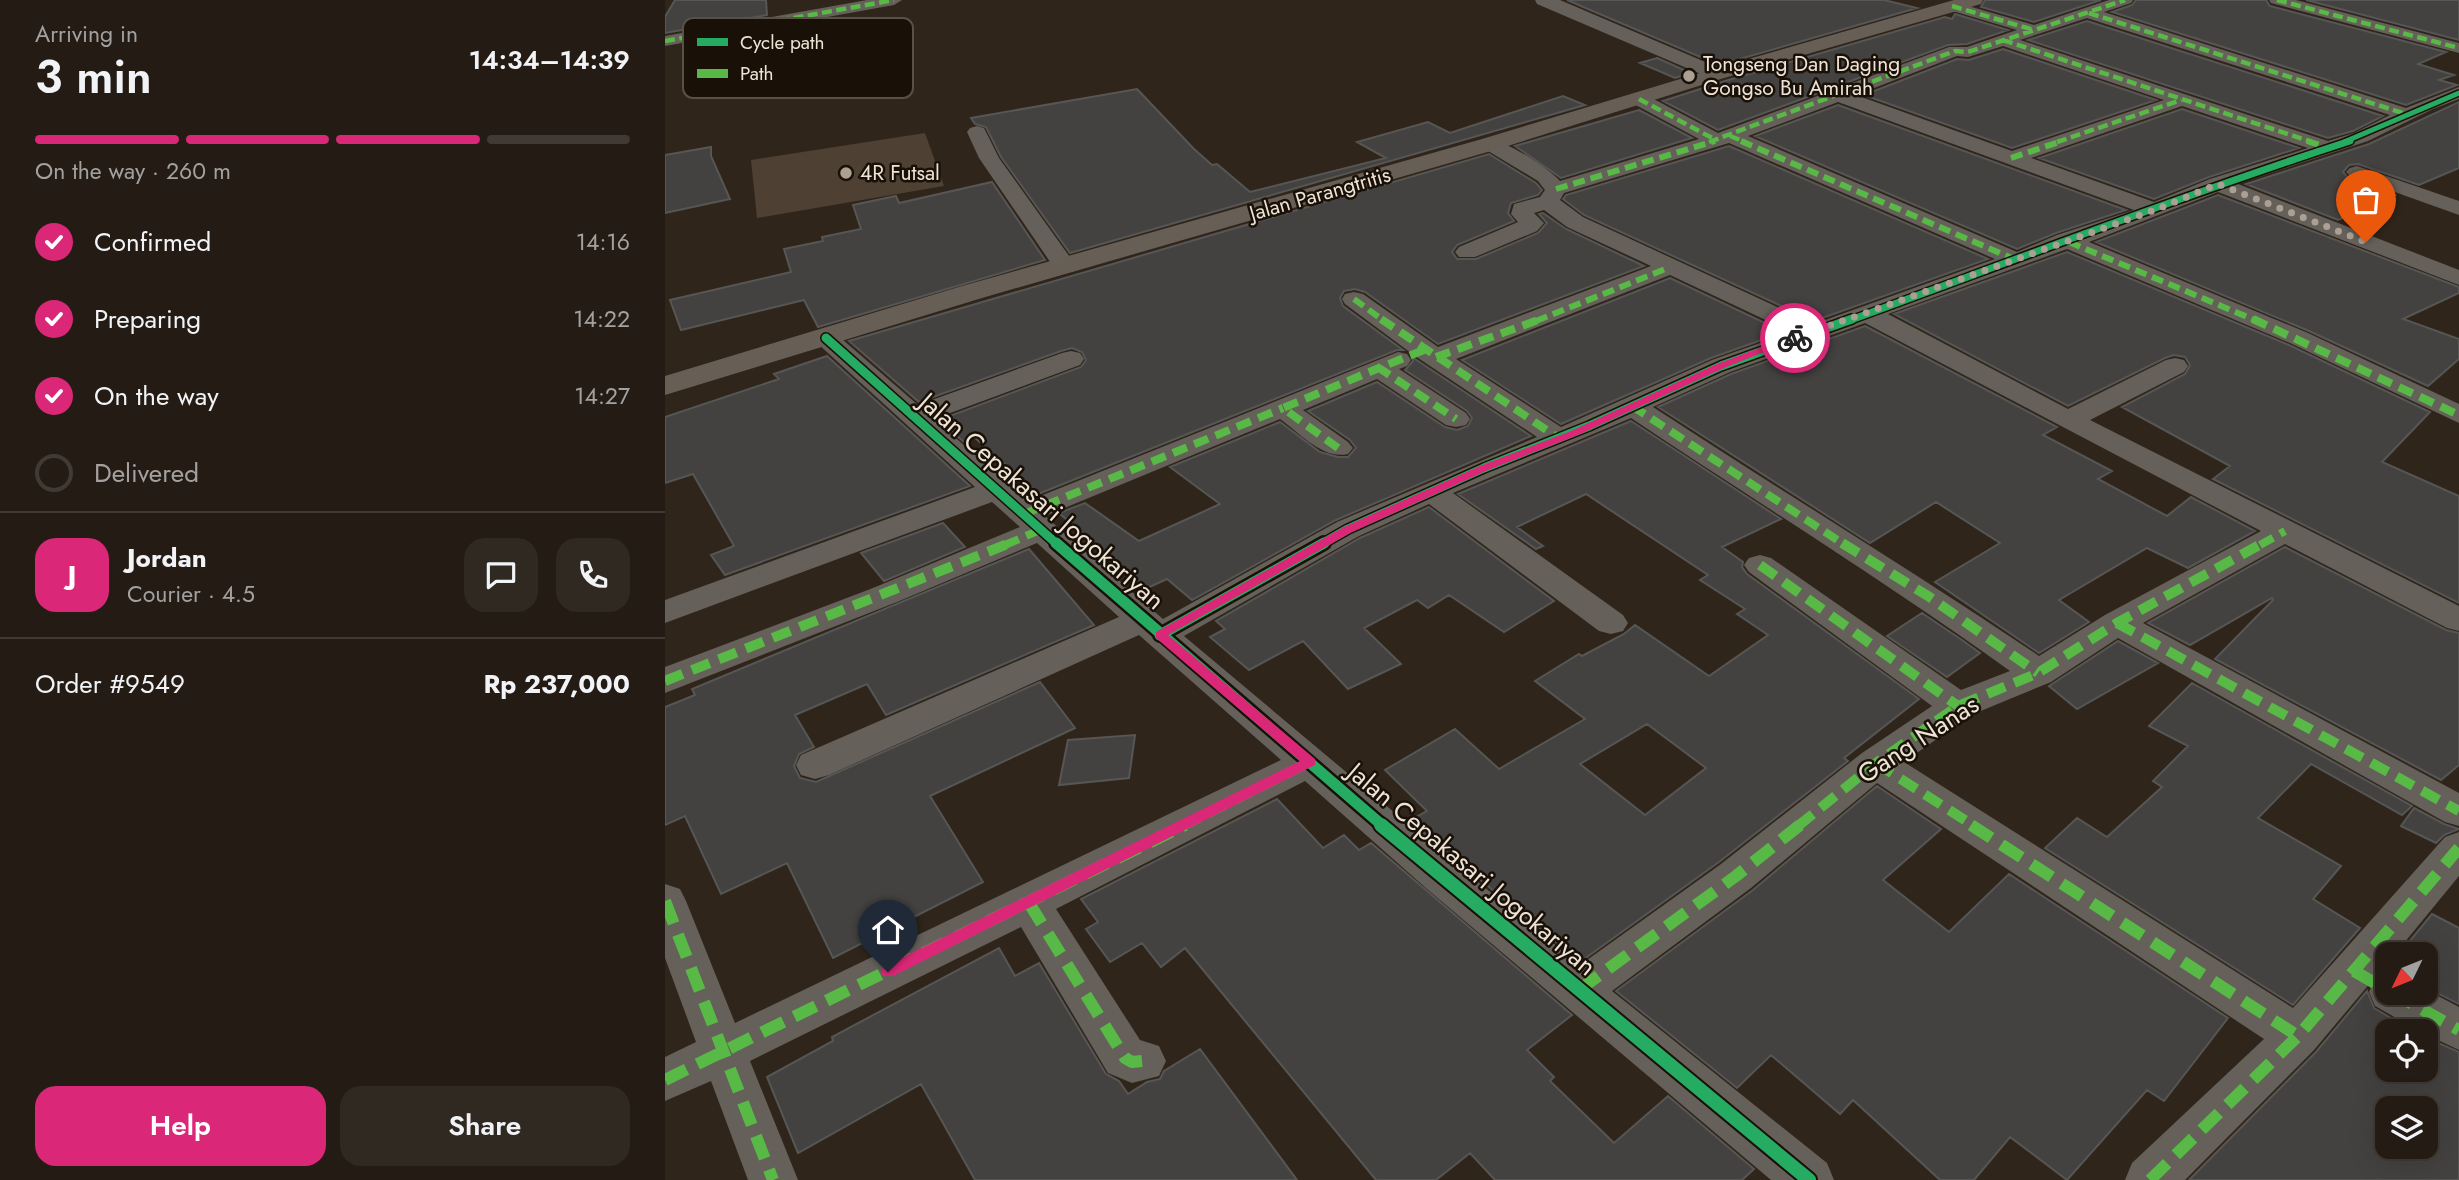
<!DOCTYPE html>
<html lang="en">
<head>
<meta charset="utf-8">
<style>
  :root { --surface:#241c14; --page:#302922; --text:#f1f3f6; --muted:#a3a1a0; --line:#413a34; --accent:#db2777 }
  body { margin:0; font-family:Jost,sans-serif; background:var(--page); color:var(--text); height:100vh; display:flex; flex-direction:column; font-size:26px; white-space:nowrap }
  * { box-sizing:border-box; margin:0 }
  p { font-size:23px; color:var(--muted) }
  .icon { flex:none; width:38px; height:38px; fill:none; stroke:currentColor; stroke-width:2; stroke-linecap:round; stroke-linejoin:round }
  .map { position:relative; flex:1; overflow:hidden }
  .drawer { display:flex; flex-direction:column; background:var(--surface); width:665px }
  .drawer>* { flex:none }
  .needle { width:46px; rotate:227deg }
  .buttons { position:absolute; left:1710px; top:942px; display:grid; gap:14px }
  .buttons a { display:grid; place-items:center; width:63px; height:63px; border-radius:14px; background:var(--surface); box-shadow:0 7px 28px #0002,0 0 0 2px var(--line); font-size:35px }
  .pin { position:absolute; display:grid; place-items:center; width:60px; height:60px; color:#fff; margin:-72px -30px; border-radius:50% 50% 50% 0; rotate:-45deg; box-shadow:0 0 7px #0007 }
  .pin .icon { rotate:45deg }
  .courier { position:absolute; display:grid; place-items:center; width:70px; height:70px; margin:-35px; border:5px solid #db2777; border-radius:50%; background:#fff; color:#222; box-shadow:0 2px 9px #0007 }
  .headline em { font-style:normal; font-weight:600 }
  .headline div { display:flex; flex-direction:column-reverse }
  .headline { display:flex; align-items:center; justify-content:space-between; height:119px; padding:0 35px }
  h1 { font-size:46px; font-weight:600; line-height:52px }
  .bar { display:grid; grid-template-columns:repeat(4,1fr); gap:10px 7px; align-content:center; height:84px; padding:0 35px }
  .bar i { height:9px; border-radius:5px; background:var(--line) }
  .bar .current { background:var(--accent) }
  .bar p { grid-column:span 4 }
  .line { display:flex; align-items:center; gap:18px; padding:0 35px; border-top:2px solid var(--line) }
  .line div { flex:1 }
  .round { display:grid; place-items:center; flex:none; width:74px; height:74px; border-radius:21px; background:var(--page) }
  ol { padding:0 35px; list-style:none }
  li { display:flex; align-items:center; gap:21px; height:77px }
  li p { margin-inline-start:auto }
  li .icon { padding:7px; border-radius:50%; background:var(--accent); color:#fff; stroke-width:4 }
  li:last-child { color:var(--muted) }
  li i { width:38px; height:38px; border:4px solid var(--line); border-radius:50% }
  .cta { display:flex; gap:14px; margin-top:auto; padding:14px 35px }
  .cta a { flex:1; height:80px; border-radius:21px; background:var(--accent); color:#fff; font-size:28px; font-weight:600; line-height:80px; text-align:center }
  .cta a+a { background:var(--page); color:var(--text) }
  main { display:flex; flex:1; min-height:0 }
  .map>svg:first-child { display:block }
</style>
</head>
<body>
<main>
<section class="drawer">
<div class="headline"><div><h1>3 min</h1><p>Arriving in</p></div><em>14:34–14:39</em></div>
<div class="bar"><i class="current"></i><i class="current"></i><i class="current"></i><i></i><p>On the way · 260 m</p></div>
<ol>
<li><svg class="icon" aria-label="check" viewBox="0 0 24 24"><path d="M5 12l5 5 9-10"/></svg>Confirmed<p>14:16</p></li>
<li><svg class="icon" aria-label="check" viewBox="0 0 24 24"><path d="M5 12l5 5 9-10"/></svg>Preparing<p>14:22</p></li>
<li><svg class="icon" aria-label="check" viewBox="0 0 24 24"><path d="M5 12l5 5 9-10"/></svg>On the way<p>14:27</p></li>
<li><i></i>Delivered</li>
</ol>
<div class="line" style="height:126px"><b class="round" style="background:var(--accent);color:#fff">J</b><div><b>Jordan</b><p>Courier · 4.5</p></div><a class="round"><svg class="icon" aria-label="chat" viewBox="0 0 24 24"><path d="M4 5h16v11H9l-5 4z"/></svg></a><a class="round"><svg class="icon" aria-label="phone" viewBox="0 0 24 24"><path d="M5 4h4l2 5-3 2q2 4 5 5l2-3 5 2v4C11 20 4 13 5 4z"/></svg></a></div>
<div class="line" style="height:91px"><div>Order #9549</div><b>Rp 237,000</b></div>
<div class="cta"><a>Help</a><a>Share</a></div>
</section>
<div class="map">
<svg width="1794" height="1180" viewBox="0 0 1794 1180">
  <rect width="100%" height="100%" fill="#30251a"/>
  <path fill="#4e4032" d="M260,133L279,186L92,218L86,160Z"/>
  <path fill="#434241" stroke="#565655" stroke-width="2" fill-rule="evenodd" d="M10,0H101L102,15L0,33V17Z
    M902,0H1219L1252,8L1054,65Z
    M1320,0H1436L1369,22L1316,7Z
    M1471,0H1601L1605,6L1781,52L1753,64L1789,75L1774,80L1792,85L1741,105L1447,12L1467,5Z
    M1641,0H1794V40Z
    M1290,14L1343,30L1302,44L1283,45L1053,130L998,101L1060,81L1280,17L1287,19Z
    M1422,21L1718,116L1688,131L1663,138L1363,40Z
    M1338,49L1491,100L1347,148L1199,95L1292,59L1304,60Z
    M992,58L1026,73L1010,78L975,63Z
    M472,89L529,149L547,165L552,164L585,192L721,158L692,142L763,122L785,133L898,96L920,105L405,253L336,157L321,127L310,124L306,118Z
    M1794,102V168L1754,185L1693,164L1684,165L1678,172L1683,178L1730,195L1673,220L1581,184L1704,144Z
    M1173,105L1461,210L1391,233L1352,249L1090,136Z
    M1517,109L1634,148L1544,177L1489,199L1374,158Z
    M974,110L1027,138L896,178L850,146Z
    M1064,146L1323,259L1149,321L919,215L898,199L901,195Z
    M46,147V156L65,199L0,213V155Z
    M824,154L871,183L877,190L873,195L846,203L843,213L849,221L792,245L787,252L792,259H811L873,233L882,223L874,214L878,213L901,229L979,266L773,344L700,292L690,289L679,291L675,298L678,306L738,350H732L373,494L308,436L300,443L274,420L416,367L421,360L417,352L407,348L396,351L254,402L184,341Z
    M327,182L380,260L153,327L139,300L16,330L5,300L126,272L119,249L158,241L157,237L196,229L188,205L231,196L234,203Z
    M1553,195L1794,287V293L1738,319L1794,339V359L1763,386L1644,331L1431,242Z
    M1402,252L1624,345L1765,412L1717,462L1794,496V603L1548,479L1565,466L1457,407L1520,374L1525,365L1520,357L1509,355L1500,358L1403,406L1229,314Z
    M1005,278L1119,332L1046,358L896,424L797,360Z
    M1200,326L1392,427L1378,435L1447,471L1433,479L1502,516L1526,497L1590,531L1523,568L1482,548L1394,600L1424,622L1374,653L1270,582L1335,543L1271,502L1205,543L993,407L1066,374Z
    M162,356L305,486L60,575L46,555L69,546L28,474L0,483V417L114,379L109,374Z
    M747,357L866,436L671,520L527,600L502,579L480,589L394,513L420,503L474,541L555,504L505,467L615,422L655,452L673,457H683L691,448L685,440L643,411L712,382L780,427L792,430L803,426L807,418L802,411L740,370L748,361Z
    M966,421L1116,519L1057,547L1078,562L1077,567L1082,574L1254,699L1179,758L1183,761L1054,862L915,962L744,821L762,811L720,770L790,729L834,769L920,719L870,681L914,654L917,656L959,634L970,625L1044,676L1103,635L1072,614L1080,609L1035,580L1043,575L921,494L852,527L878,546L871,549L793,494ZM982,724L1041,768L980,815L915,764Z
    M764,507L889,601L839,632L784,595L763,608L752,600L699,628L736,664L683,689L638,641L584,670L545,637L560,629L551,621L695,538Z
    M278,523L300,547L219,581L196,553Z
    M1620,547L1781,630L1794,633V765L1776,780L1550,659L1608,600L1607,598L1525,645L1483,623Z
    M364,549L429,625L221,715L202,684L130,715L149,747L134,754L129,766L135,778L151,782L375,682L410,728L265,796L318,882L168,958L122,863L56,894L20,816L0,825V707L30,695L27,689Z
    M1257,613L1297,640L1315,653L1282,677L1222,636Z
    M1453,641L1493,663L1412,709L1384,686Z
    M1527,683L1747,806L1737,815L1646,764L1593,818L1676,866L1648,899L1695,928L1628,1005L1380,848L1412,818L1442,837L1497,787L1488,781L1523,746L1484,726Z
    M470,735L464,778L394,785L403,740Z
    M1212,786L1276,829L1218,880L1284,932L1344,874L1563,1018L1499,1101L1482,1090L1402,1180L1345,1137L1309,1180H1275L1188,1100L1175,1114L1106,1055L1072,1088L951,991L1088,890Z
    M612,799L658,848L679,835L694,850L706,843L907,1015L862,1050L889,1077L885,1081L949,1143L1003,1096L1089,1169L1077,1180H830L805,1153L771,1180H711L520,948L496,967L477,943L445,962L421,929L433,922L416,899Z
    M1749,808L1779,824L1794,829L1779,835L1771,843L1736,826Z
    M1767,914L1794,928V1004L1760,987V954H1734Z
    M334,948L350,976L374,963L441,1074L454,1081L463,1094L482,1082L495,1079L499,1071L535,1049L632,1180H310L256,1084L133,1153L102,1077L168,1041L167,1037Z
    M1702,991L1709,1008L1748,1031H1722V1069H1760V1037L1794,1052V1180H1524L1651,1052ZM1722,1108H1760V1146H1722Z"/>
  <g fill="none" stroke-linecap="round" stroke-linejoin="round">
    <path fill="#65605a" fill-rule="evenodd" d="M202,0H237L229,5L0,46V36Z
      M1444,0H1468L1466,3L1439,12L1741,108L1794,87V99L1768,109L1703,141L1573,184L1794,270V285L1553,192L1424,242L1643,333L1794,404V423L1625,343L1402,249L1223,314L1403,409L1501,360L1510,358L1519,360L1523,366L1519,372L1425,420L1794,606V631L1782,628L1620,544L1478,623L1794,793V826L1780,822L1453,638L1386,682L1306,715L1239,762L1628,1008L1780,837L1794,832V876L1730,954H1722V963L1649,1050L1520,1180H1460L1467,1163L1599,1039L1212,783L1086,888L947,991L1162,1163L1169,1180H1106L762,889L640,781L391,909L475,1040L494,1046L501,1061L494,1076L467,1083L443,1073L356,927L85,1061L133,1180H83L46,1081L0,1101V1057L31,1042L0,958V884L15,889L21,901L70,1023L616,760L474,635L164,775L150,779L136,775L131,765L136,755L454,617L372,543L232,602L0,693V667L208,588L355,527L327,502L0,623V600L310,487L152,343L148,338L152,333L161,330L170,333L253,405L397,353L406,351L415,353L419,359L415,365L269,419L363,501L733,352L742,354L746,360L742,366L734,369L801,413L805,419L801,425L791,427L781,425L712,379L638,410L683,442L688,448L683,454C658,460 635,433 615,419L380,516L498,619L672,522L872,437L750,356L680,304L677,299L680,294L689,292L698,294L773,347L986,266L902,227L879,210L869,213L879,223L872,231L810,257H794L790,252L794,247L853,222L846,214L849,204L875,197L880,190L873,181L818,148L815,144L818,140C835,135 883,168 895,181L1034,139L967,103L965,99L967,95H981L1053,133L1284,47H1302L1352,30L1281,9L1279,6L1281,3H1293L1369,25ZM1422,18L1725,115L1689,133L1663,141L1355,40ZM1338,46L1499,100L1347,151L1191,95L1292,56L1303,57ZM1173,102L1469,210L1392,235L1352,252L1083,136ZM1517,106L1643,148L1545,179L1489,202L1366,158ZM1064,143L1330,259L1149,324L918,217L895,200L899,193ZM1005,275L1126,332L1047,360L896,427L791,359ZM1200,323L1596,531L1440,615L1374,656C1247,570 1116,491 988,407L1065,372ZM966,418C1092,502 1221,582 1345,671L1296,690L1106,558L1095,555L1084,558L1079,565L1084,572L1267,706L1197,753L1056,864L915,965L792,865L519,636L694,536L764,504L934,631L946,634L958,631L963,623L958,615L788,493Z
      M1604,0H1631L1794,43V53L1606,3Z
      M312,126L319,128L334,158L412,267L408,272H392L314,158L302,132L305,128Z
      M1692,166L1794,201V215L1685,176L1681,172L1685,168Z
      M1722,974V992H1760V989L1794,1007V1050L1760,1034V1031H1754L1710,1006L1704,992L1710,978Z"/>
    <path fill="#65605a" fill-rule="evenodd" d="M870,0H895L1059,70L1063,74L1059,78H1045L872,4Z"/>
    <path fill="#675f56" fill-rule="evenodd" d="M1289,0H1318L1316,4L1059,78L833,149L317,298L0,395V376L297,286L817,139L1045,70Z"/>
    <path stroke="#58b947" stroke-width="4.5" stroke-dasharray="10 4.5" stroke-linecap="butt" d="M1612,0L1794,48
      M1287,6L1369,30
      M1424,13L1744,115
      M1338,40L1647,142
      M0,41L229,0
      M974,99L1049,139
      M1065,136L1080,142
      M1044,142L1290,51L1303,52L1460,0
      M1392,142L1516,100"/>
    <path stroke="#58b947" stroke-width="6" stroke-dasharray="12 6" stroke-linecap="butt" d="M1076,141L1351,260
      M1642,141L1664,148
      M1346,158L1397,141
      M891,189L1050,141
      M1404,242L1592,321
      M689,299L719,321
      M871,321L1003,268"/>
    <path stroke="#58b947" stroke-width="8" stroke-dasharray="15 8" stroke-linecap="butt" d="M716,319L895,439
      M1588,319L1794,415
      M759,350L714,368L791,419
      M771,357L876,319
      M967,406L1180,545
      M673,448L618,408L714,368
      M359,514L618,408
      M340,545L375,530
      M1595,545L1620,531"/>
    <path stroke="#58b947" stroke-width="10" stroke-dasharray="19 10" stroke-linecap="butt" d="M1177,543L1263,596L1373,673
      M1095,565L1293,706
      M1452,623L1794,811
      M0,681L345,543
      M1211,763L1309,826
      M517,826L645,762
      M1133,826L1211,763L1293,706L1373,673L1452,623L1598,543"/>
    <path stroke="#58b947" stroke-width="12" stroke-dasharray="24 12" stroke-linecap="butt" d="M1306,825L1633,1036
      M0,901L108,1180
      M364,903L460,1058L467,1062L477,1061
      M1689,971L1722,990
      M914,990L1071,876L1135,825
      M1726,992L1794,1030
      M0,1080L520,825
      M1485,1180L1633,1036L1794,848"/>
    <g stroke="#191108" stroke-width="8">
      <path id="cycleway-far4" d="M1679,142L1794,93"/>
    </g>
    <g stroke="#191108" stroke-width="10">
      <path id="cycleway-far3" d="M1183,321C1350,260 1516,196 1685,141"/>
    </g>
    <g stroke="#191108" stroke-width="12">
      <path id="cycleway-far2" d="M161,338L393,545
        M655,545L683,529L819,468L924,426L1056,366L1187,319"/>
    </g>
    <g stroke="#191108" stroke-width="16">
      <path id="cycleway-far1" d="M391,543L718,826
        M495,635L659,543"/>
    </g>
    <g stroke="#191108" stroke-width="18">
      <path id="cycleway" d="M716,825L1144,1180"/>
    </g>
    <use href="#cycleway-far4" stroke="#26ab63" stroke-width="5"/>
    <use href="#cycleway-far3" stroke="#26ab63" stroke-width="7"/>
    <use href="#cycleway-far2" stroke="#26ab63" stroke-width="9"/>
    <use href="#cycleway-far1" stroke="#26ab63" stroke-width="11"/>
    <use href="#cycleway" stroke="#26ab63" stroke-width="14"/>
  </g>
  <path fill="#db2777" d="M1126,336L1134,338L1059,368L913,435L823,470L687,532L503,635L650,759V765L228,976H218L216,972L218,967L635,761L491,638V632L679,527L815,466L906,431L1052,364Z"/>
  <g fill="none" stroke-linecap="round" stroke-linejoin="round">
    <path stroke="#aca094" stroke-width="7" stroke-dasharray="0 12.6" d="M1130,338L1490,210L1553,184L1701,242"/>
  </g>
  <g fill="#aca094" stroke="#191108" stroke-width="2.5">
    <circle cx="1024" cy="76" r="7"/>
    <circle cx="181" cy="173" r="7"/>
  </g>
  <g text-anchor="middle" stroke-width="5" stroke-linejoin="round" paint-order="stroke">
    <g font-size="21" fill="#efe3d6" stroke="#191108" text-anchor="start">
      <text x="1038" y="71">Tongseng Dan Daging<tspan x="1038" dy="24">Gongso Bu Amirah</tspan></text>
      <text x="195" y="180">4R Futsal</text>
    </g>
    <g font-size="21" fill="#efe3d6" stroke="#191108">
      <text transform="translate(655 194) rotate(-16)" y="7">Jalan Parangtritis</text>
    </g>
    <g font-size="26" fill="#efe3d6" stroke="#191108">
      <text transform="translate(377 501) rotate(41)" y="9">Jalan Cepakasari Jogokariyan</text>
      <text transform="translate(1253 739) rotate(-33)" y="9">Gang Nanas</text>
      <text transform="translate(807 869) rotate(40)" y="9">Jalan Cepakasari Jogokariyan</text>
    </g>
  </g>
  <rect x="18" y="18" width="230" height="80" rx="10" fill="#191108" stroke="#595046" stroke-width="2"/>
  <rect x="32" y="38" width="31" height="8" fill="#26ab63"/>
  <rect x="32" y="69" width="31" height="9" fill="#58b947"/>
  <g font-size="19" fill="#efe3d6">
    <text x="75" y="49">Cycle path</text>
    <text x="75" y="80">Path</text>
  </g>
</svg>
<div class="buttons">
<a><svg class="needle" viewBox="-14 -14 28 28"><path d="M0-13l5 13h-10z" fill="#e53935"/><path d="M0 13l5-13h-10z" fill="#a3a1a0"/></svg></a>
<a><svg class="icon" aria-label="locate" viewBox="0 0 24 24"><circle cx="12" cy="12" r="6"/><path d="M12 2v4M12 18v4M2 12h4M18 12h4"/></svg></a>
<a><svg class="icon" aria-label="layers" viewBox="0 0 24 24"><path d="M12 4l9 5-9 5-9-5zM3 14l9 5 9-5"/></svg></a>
</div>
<div class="pin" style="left:1701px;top:242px;background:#ea580c"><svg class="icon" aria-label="bag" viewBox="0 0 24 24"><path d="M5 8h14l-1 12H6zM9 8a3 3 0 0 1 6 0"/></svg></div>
<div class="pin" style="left:223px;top:972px;background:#1f2937"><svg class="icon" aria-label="home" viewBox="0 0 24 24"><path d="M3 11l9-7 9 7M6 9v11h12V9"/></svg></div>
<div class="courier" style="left:1130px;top:338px"><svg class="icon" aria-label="bike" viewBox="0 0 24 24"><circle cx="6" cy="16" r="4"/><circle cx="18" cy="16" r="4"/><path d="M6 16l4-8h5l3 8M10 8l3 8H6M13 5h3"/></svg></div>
</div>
</main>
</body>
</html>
